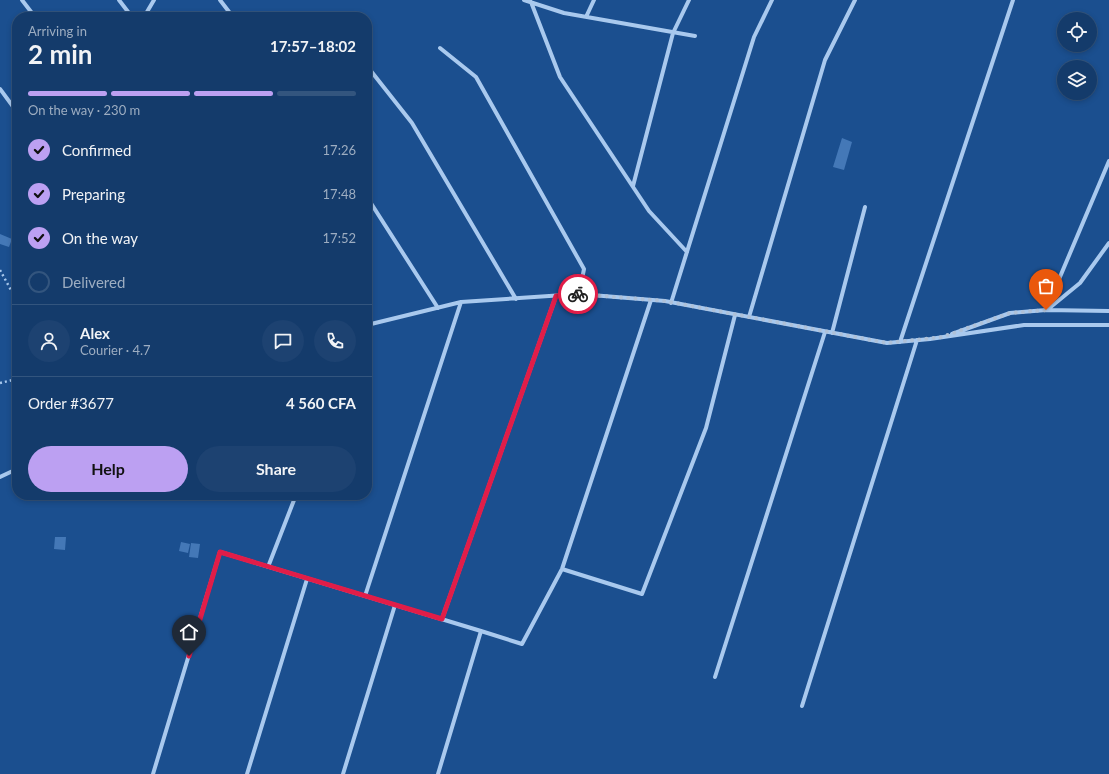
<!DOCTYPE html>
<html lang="en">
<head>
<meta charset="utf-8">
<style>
  :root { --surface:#143b6b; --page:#1d4271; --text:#f1f3f6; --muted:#9dadc1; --line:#33557e; --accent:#bca0f2 }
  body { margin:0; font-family:Lato,sans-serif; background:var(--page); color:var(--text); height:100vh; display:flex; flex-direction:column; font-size:15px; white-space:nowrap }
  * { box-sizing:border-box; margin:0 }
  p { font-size:13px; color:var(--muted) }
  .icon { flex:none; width:22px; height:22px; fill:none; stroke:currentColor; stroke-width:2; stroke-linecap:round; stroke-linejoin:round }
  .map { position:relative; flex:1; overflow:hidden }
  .drawer { position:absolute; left:12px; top:12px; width:360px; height:488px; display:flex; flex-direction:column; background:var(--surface); border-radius:16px; box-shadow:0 2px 6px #0003,0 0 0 1px var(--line) }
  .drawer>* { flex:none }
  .tools { position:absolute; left:1057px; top:12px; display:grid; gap:8px }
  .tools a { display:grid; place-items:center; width:40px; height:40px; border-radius:50%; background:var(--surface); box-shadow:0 2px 6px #0003,0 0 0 1px var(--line); font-size:20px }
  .pin { position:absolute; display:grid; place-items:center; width:34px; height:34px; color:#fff; margin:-41px -17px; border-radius:50% 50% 50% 0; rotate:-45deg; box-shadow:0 0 4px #0007 }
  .pin .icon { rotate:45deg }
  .courier { position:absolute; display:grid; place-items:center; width:40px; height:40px; margin:-20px; border:3px solid #e11d48; border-radius:50%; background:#fff; color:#222; box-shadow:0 1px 5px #0007 }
  .headline em { font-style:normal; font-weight:700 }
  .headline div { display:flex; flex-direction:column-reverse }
  .headline { display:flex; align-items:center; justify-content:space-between; height:68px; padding:0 16px }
  h1 { font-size:26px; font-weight:700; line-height:30px }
  .bar { display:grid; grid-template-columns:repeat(4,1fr); gap:6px 4px; align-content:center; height:48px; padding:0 16px }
  .bar i { height:5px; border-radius:3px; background:var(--line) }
  .bar .selected { background:var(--accent) }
  .bar p { grid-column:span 4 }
  .line { display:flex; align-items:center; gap:10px; padding:0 16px; border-top:1px solid var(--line) }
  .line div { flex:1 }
  .round { display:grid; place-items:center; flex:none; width:42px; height:42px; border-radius:21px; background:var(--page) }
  ol { padding:0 16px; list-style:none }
  li { display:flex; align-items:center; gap:12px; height:44px }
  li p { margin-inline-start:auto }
  li .icon { padding:4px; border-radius:50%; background:var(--accent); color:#111; stroke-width:4 }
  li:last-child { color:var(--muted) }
  li i { width:22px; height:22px; border:2px solid var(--line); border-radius:50% }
  .cta { display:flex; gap:8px; margin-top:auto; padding:8px 16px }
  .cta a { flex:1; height:46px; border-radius:24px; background:var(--accent); color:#111; font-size:16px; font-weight:700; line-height:46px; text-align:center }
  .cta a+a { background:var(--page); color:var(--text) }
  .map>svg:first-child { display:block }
</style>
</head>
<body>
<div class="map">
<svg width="1109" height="774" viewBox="0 0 1109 774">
  <rect width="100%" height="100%" fill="#1b4f8f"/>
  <path fill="#4478b7" d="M842,138L852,142L844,170L833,167Z
    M0,234L12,239L9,247L0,244Z
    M55,537H66L65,550L54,549Z
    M181,542L190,544L188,553L179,551Z
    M191,543L200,544L198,558L189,557Z"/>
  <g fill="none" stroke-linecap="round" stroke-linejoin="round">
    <path stroke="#a9c9ee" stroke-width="2.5" stroke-dasharray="2 3" stroke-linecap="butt" d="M0,270L17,301
      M0,383L17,379"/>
    <path stroke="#a9c9ee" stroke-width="4" d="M22,0L35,17
      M119,0L132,17
      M220,0L233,17
      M524,0L564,13L695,36
      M531,2L560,77L649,211L687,252
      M144,17L154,0
      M586,17L594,0
      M440,48L476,77L584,269L579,294
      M367,66L412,123L516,299
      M0,89L17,112
      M633,186L673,33L689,0
      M367,197L438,308
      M671,303L754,37L772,0
      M1046,310L1109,161
      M1047,310L1080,283L1109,243
      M749,317L825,60L855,0
      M367,325L461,302L579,294L665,301L887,343L930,339L1024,325H1109
      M832,333L865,207
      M952,334L1010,313L1046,310L1109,311
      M900,342L1013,0
      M0,477L17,469
      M268,567L296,495
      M562,569L642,594L706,428L735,315
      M365,596L461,302
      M442,619L556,296
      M481,631L522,644L562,569L651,300
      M715,677L825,332
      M802,706L917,340
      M153,774L220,552L481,631L438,774
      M247,774L307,579
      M343,774L395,605"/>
  </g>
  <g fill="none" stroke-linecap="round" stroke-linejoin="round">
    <path stroke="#afc1d8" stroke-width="4" stroke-dasharray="0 7.2" d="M578,294L665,301L887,343L942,337L1010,313L1046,310"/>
    <path stroke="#e11d48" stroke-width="5" d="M189,656L220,552L442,619L556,296L578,294"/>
  </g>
</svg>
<div class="tools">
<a><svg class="icon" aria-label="locate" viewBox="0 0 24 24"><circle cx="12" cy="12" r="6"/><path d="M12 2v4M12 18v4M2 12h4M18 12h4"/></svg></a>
<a><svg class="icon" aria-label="layers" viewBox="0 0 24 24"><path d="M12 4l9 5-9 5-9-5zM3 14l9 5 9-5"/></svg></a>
</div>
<div class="pin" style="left:1046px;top:310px;background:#ea580c"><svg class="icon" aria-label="bag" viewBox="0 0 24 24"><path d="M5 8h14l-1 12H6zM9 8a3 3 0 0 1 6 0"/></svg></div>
<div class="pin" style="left:189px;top:656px;background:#1f2937"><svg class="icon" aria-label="home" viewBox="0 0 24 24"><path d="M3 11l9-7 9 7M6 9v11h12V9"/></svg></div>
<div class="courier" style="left:578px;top:294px"><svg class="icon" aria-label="bike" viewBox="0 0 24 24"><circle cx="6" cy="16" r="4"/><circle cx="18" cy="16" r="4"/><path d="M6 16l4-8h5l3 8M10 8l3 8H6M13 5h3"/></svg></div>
<section class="drawer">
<div class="headline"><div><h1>2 min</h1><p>Arriving in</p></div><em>17:57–18:02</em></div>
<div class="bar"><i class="selected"></i><i class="selected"></i><i class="selected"></i><i></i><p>On the way · 230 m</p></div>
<ol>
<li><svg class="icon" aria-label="check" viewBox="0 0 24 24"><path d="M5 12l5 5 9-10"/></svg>Confirmed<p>17:26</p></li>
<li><svg class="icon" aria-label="check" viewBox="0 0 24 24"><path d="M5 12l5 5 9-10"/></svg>Preparing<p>17:48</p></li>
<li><svg class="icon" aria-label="check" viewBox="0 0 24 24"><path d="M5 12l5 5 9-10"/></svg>On the way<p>17:52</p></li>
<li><i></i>Delivered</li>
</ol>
<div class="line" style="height:72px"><a class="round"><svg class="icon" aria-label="person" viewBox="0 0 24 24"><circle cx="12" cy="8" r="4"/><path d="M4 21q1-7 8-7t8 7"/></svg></a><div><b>Alex</b><p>Courier · 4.7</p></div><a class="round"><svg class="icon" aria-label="chat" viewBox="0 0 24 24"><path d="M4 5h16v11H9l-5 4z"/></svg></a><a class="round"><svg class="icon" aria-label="phone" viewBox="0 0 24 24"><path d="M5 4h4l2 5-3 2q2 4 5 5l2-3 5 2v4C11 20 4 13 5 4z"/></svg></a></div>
<div class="line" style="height:52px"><div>Order #3677</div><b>4 560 CFA</b></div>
<div class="cta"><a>Help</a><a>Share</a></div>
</section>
</div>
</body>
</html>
